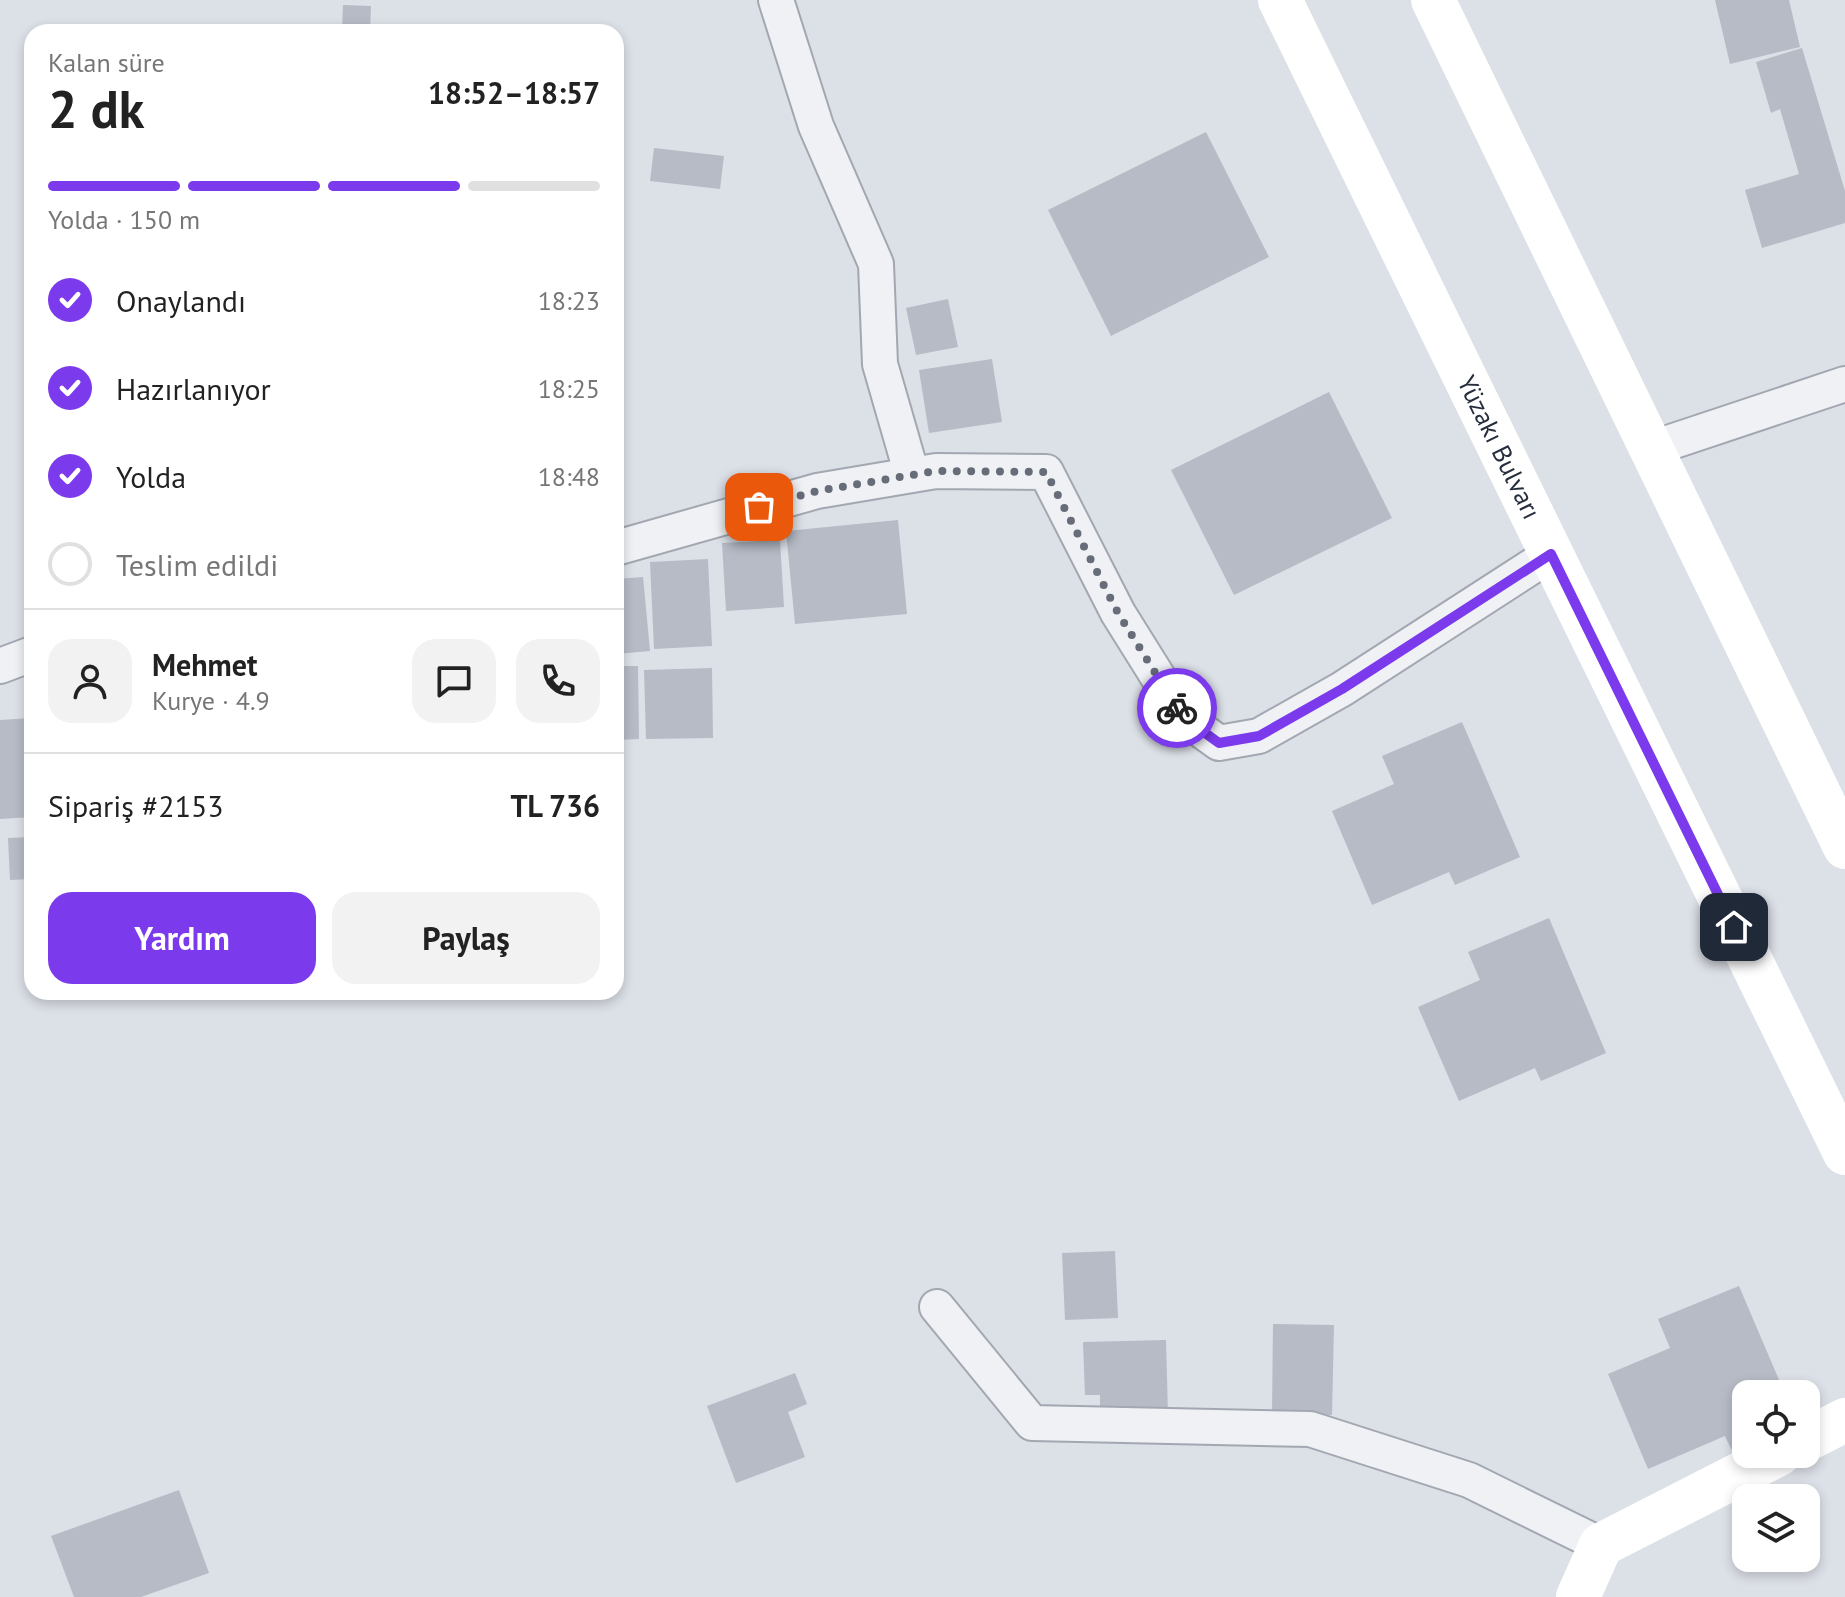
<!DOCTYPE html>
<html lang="tr">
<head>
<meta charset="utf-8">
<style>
  :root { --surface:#fff; --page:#f2f2f2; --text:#222; --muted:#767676; --line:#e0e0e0; --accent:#7c3aed }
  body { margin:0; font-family:"PT Sans",sans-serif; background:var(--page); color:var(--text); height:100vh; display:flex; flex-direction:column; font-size:30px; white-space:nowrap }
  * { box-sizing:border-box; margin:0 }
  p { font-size:26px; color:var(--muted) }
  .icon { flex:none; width:44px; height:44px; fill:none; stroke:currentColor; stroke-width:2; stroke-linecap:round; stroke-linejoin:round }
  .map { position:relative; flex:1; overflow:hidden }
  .panel { position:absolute; left:24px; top:24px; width:600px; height:976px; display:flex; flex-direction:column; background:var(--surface); border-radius:24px; box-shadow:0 4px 12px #0003 }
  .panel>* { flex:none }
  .tools { position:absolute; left:1732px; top:1380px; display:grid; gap:16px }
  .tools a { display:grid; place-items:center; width:88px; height:88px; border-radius:16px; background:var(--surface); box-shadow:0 4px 12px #0003; font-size:40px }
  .pin { position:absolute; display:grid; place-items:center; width:68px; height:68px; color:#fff; margin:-34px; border-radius:16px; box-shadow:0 4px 12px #0006 }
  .courier { position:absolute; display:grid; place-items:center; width:80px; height:80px; margin:-40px; border:6px solid #7c3aed; border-radius:50%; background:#fff; color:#222; box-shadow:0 2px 10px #0007 }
  .headline em { font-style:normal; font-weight:600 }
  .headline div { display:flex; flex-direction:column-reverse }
  .headline { display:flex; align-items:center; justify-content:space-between; height:136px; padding:0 24px }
  h1 { font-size:52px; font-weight:600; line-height:60px }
  .bar { display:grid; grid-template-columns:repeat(4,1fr); gap:12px 8px; align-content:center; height:96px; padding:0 24px }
  .bar i { height:10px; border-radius:6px; background:var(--line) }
  .bar .selected { background:var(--accent) }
  .bar p { grid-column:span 4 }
  .line { display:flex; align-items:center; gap:20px; padding:0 24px; border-top:2px solid var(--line) }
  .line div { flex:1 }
  .round { display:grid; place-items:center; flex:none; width:84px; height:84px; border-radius:24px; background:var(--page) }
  ol { padding:0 24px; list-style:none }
  li { display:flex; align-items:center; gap:24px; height:88px }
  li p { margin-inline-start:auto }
  li .icon { padding:8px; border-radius:50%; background:var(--accent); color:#fff; stroke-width:4 }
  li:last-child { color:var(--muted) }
  li i { width:44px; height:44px; border:4px solid var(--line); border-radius:50% }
  .action { display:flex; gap:16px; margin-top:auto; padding:16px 24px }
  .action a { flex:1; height:92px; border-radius:24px; background:var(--accent); color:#fff; font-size:32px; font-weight:600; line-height:92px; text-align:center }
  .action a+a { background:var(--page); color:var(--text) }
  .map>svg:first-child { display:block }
</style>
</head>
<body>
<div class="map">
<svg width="1845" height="1597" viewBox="0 0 1845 1597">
  <rect width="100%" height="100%" fill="#dce0e7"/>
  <path fill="#b6bbc6" d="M1715,0H1789L1800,47L1730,64Z
    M343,5L371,6L370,32H342Z
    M1802,48L1845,191V223L1762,248L1745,190L1799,174L1780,109L1771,113L1756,62Z
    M1206,132L1269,257L1111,336L1048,210Z
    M654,148L724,156L720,189L650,181Z
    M948,299L958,347L916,355L906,308Z
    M992,359L1002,422L929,433L919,370Z
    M1329,392L1392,518L1234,595L1171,470Z
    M898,520L907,614L795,624L786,531Z
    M780,540L784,607L726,611L722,543Z
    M708,559L712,646L654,649L650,562Z
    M643,577L650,651L616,654V579Z
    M616,666H638L639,739L616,740Z
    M712,668L713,738L646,739L644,670Z
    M32,718V817L0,819V720Z
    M1462,722L1520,857L1455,885L1449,872L1372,905L1332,811L1394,784L1382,756Z
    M32,837V879L10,880L8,838Z
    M1549,918L1606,1053L1541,1081L1535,1068L1459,1101L1418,1007L1480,980L1468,952Z
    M1115,1251L1118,1318L1065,1320L1062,1253Z
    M1739,1286L1785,1394H1746V1442L1731,1449L1725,1436L1648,1469L1608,1374L1670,1348L1658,1319Z
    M1273,1324L1334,1325L1332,1415L1272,1414Z
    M1166,1340L1168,1415L1100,1417V1395H1085L1083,1342Z
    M795,1373L807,1404L788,1412L805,1457L736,1483L707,1406Z
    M179,1490L209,1573L141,1597H74L51,1536Z"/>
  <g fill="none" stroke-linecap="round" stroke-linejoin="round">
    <g stroke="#a2a7b1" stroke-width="38">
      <path id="street" d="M776,0L816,126L876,264L880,364L912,475
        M1650,449L1845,384
        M616,548L817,491L936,471L1046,472L1118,613L1183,717L1219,743L1259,736L1342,689L1551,554
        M0,666L32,654
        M937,1307L1032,1423L1310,1429L1469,1480L1601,1545"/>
    </g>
    <use href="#street" stroke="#eff1f5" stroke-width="34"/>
    <g stroke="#fff" stroke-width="44">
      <path id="s1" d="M1280,0L1845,1153"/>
      <path d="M1433,0L1845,847"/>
      <path d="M1806,1440L1845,1420"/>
      <path d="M1578,1597L1601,1545L1779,1454"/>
    </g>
  </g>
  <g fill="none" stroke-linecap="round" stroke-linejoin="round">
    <path stroke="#666c78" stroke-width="8" stroke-dasharray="0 14.4" d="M759,507L817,491L936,471L1046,472L1118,613L1177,708"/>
    <path stroke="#7c3aed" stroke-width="10" d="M1177,708L1183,717L1219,743L1259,736L1342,689L1551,554L1734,927"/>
  </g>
  <g text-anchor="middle" stroke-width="6" stroke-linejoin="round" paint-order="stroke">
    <g font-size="26" fill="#262d3d" stroke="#ebeff4">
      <text dy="9" stroke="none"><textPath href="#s1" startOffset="498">Yüzakı Bulvarı</textPath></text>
    </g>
  </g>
</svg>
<div class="tools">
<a><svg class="icon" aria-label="locate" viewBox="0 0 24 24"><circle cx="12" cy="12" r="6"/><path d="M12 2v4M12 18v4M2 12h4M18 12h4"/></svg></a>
<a><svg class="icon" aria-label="layers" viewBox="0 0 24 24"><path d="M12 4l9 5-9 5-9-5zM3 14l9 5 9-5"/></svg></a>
</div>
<div class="pin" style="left:759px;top:507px;background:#ea580c"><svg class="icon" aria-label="bag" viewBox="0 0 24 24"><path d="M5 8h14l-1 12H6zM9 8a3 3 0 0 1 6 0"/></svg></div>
<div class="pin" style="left:1734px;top:927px;background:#1f2937"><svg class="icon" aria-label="home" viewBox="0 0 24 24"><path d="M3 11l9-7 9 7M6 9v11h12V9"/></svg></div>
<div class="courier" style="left:1177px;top:708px"><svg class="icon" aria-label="bike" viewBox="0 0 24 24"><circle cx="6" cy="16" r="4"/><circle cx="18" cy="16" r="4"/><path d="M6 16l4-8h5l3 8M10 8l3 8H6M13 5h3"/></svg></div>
<section class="panel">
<div class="headline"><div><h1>2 dk</h1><p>Kalan süre</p></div><em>18:52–18:57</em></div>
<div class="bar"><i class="selected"></i><i class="selected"></i><i class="selected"></i><i></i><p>Yolda · 150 m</p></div>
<ol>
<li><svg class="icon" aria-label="check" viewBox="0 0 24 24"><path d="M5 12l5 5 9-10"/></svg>Onaylandı<p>18:23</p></li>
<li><svg class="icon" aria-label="check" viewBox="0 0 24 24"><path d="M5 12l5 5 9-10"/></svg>Hazırlanıyor<p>18:25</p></li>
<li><svg class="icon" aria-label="check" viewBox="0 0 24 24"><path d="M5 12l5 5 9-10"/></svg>Yolda<p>18:48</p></li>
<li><i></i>Teslim edildi</li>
</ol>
<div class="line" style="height:144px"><a class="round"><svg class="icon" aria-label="person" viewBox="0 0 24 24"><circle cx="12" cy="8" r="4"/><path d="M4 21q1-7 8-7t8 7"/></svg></a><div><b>Mehmet</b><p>Kurye · 4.9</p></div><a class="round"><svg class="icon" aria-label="chat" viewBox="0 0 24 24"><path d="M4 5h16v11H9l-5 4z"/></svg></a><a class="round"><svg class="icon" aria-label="phone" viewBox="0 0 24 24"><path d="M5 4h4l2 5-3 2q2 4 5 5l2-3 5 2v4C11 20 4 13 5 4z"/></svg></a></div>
<div class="line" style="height:104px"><div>Sipariş #2153</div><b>TL 736</b></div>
<div class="action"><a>Yardım</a><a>Paylaş</a></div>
</section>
</div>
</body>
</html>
